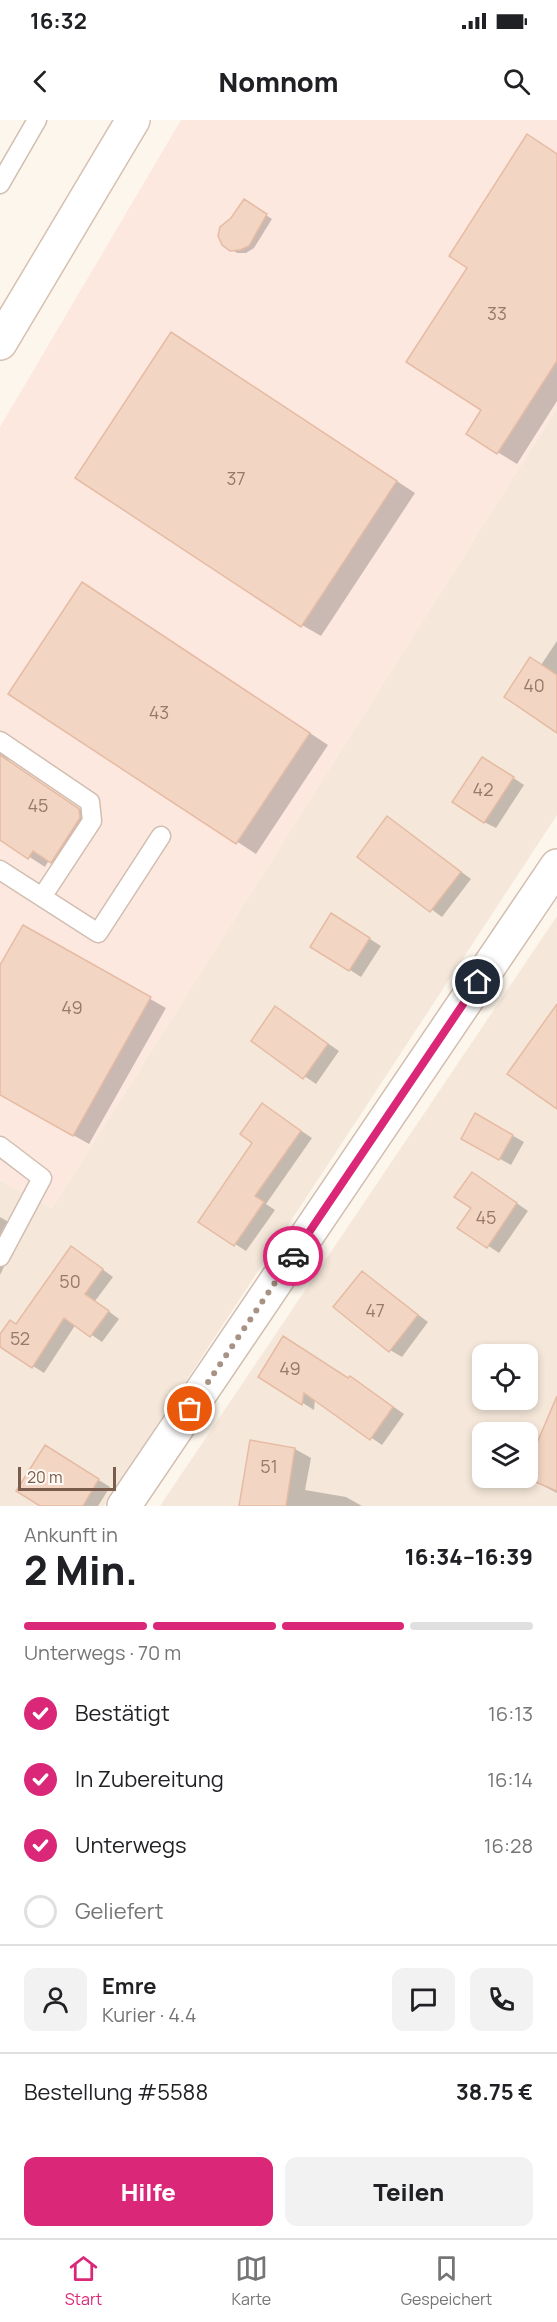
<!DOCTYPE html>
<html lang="de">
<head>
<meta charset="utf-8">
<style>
  :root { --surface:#fff; --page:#f2f2f2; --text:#202124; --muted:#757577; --line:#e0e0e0; --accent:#db2777 }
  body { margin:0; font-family:Manrope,sans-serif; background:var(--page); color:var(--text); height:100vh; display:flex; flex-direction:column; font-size:22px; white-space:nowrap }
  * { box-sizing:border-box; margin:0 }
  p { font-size:20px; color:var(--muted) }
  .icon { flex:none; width:33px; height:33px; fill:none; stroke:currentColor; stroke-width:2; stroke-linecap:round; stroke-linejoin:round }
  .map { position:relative; height:1386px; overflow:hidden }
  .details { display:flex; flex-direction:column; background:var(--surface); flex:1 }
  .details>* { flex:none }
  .buttons { position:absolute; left:472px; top:1224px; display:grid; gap:12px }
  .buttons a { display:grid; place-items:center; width:66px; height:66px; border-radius:12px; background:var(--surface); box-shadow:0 3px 9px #0003; font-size:30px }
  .scale { position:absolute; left:18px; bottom:15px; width:98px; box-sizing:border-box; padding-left:6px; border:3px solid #7a5c4d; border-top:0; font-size:16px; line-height:21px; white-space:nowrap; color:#7a5c4d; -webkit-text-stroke:4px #fffaf3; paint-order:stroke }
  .pin { position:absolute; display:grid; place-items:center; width:51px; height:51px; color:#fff; margin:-26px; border:3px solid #fff; border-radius:50%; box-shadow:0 2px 6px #0007 }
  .courier { position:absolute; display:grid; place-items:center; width:60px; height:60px; margin:-30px; border:4px solid #db2777; border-radius:50%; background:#fff; color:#222; box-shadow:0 2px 8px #0007 }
  .head em { font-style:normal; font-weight:800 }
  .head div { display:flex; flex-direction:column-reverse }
  .head { display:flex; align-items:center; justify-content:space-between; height:102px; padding:0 24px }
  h1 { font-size:39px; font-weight:800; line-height:45px }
  .bar { display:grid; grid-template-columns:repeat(4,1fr); gap:9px 6px; align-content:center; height:72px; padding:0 24px }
  .bar i { height:8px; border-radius:4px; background:var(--line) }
  .bar .active { background:var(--accent) }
  .bar p { grid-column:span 4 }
  .line { display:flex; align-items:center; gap:15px; padding:0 24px; border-top:2px solid var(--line) }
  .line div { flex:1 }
  .round { display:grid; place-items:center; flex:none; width:63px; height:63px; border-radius:12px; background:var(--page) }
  ol { padding:0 24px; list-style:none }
  li { display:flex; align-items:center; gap:18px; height:66px }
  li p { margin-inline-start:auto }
  li .icon { padding:6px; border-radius:50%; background:var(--accent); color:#fff; stroke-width:4 }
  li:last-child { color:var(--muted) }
  li i { width:33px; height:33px; border:3px solid var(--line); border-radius:50% }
  .button { display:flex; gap:12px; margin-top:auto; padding:12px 24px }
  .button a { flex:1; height:69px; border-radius:12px; background:var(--accent); color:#fff; font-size:24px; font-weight:800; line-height:69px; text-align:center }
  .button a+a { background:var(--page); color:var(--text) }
  .status { display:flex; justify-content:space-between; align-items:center; height:42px; padding:0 30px; background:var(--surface); direction:ltr }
  .status svg { height:16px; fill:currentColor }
  header { display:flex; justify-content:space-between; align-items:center; height:78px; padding:0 24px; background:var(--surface); font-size:27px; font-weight:800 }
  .menu { display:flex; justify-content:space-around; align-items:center; height:84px; border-top:2px solid var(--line); background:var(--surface); font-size:16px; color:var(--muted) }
  .menu a { display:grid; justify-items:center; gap:3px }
  .menu .active { color:var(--accent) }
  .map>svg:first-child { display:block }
</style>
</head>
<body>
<div class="status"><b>16:32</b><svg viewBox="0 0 49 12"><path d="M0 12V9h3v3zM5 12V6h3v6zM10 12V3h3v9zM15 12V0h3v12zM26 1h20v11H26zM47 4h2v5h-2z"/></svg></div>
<header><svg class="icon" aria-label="back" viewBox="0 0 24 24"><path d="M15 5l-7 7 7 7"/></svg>Nomnom<svg class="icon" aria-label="search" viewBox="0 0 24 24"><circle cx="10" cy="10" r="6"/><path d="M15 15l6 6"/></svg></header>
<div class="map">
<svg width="557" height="1386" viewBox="0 0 557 1386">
  <rect width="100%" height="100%" fill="#fdf6ec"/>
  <path fill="#f5e8da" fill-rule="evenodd" d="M557,288V695L104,1386H0V1060L52,1088Z
    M557,796V1386H160ZM483,1234H528V1280H483ZM483,1312H528V1358H483Z"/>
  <path fill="#fde8e0" d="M181,0H557V288L52,1088L0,1060V307Z"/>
  <path fill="#0003" d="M557,34V281L517,344L468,314L483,290Z
    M244,81L272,99L254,128L246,133H237L224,124L232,99Z
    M190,225L415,373L321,516L302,505Z
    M101,475L328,625L256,734L10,573Z
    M557,521V611L541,545Z
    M0,626L5,630L9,641L95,699L67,751L49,740L45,747L0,718Z
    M494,645L524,665L496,708L484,702Z
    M388,698L471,759L442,797L359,736Z
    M343,802L381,826L361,857L312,826Z
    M24,807L166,888L89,1024L0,974V848Z
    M276,888L339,931L316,964L253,921Z
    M273,992L312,1018L266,1084L275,1090L246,1131L201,1102Z
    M476,995L524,1022L511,1045L463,1018Z
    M484,1060L528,1091L499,1133L460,1107L473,1088Z
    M0,1097L22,1110L0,1155Z
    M83,1135L113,1157L95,1181L119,1199L102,1222L76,1204L44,1253L0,1225V1217L17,1205Z
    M362,1153L428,1202L402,1237L390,1230Z
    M260,1256L349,1260L362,1265L404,1294L382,1325L315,1279L314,1290Z
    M557,1327V1373L528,1358V1348Z
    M295,1329L311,1338L305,1370L346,1377L362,1386H241Z
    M57,1334L110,1367L98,1386H43Z"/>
  <path fill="#f3d5c3" stroke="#e6bba3" stroke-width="1.5" d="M527,14L557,34V241L497,334L466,314L481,290L406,242L467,148L449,136Z
    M244,79L267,94L249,126L240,130L230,131L222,125L218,116L220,107L231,98Z
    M171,212L397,361L301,507L75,358Z
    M82,462L310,613L236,724L8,574Z
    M530,537L557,555V613L504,577Z
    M0,635L79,689L80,698L51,743L33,731L28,739L0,720Z
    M482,637L514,657L484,703L452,682Z
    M387,696L461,752L430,792L357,737Z
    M331,793L370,818L349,851L310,827Z
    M23,805L151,877L73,1016L0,975V845Z
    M557,884V989L507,954Z
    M275,886L328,924L303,959L251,921Z
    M262,983L301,1011L255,1076L264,1082L234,1126L198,1102L252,1023L240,1014Z
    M475,993L513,1015L499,1040L461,1019Z
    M472,1052L517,1083L487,1128L457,1108L471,1088L454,1077Z
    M71,1126L103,1149L85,1174L109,1191L90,1217L64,1198L32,1248L0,1227V1214L10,1200L16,1204Z
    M362,1151L418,1195L389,1232L333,1187Z
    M283,1216L348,1258L350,1256L393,1287L370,1320L304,1273L302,1285L258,1257Z
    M557,1276V1371L526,1358H528V1344Z
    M250,1320L295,1328L286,1386H239Z
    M45,1325L99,1359L83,1386H40L16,1371Z"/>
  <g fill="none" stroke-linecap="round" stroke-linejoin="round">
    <g stroke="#d1beb0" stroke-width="21">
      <path id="lane" d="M0,64L37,0
        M0,621L90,682L92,701L42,777
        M0,750L98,813L161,716
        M0,1026L42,1058L0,1137"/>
    </g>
    <g stroke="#d1beb0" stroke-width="36">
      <path id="street" d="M124,1386L557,746"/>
    </g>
    <g stroke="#d6c0b0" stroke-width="36">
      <path id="secondary" d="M0,223L133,0"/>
    </g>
    <use href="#lane" stroke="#fff" stroke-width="18"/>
    <use href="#street" stroke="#fff" stroke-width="33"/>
    <use href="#secondary" stroke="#fff" stroke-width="33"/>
  </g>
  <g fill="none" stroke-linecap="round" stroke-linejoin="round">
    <path stroke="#a89285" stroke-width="6" stroke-dasharray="0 10.8" d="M190,1289L293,1136"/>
    <path stroke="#db2777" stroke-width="8" d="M293,1136L478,862"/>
  </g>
  <g text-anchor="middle" stroke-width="4.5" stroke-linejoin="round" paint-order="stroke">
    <g font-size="18" fill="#987a6a">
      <text x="497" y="200">33</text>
      <text x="236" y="365">37</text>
      <text x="534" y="572">40</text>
      <text x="159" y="599">43</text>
      <text x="483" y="676">42</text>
      <text x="38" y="692">45</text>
      <text x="72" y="894">49</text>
      <text x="486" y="1104">45</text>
      <text x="70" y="1168">50</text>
      <text x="375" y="1197">47</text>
      <text x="20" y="1225">52</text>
      <text x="290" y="1255">49</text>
      <text x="269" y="1353">51</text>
    </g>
  </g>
</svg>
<div class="buttons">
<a><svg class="icon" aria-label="locate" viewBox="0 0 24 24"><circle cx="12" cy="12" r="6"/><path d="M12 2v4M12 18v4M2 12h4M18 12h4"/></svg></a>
<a><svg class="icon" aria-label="layers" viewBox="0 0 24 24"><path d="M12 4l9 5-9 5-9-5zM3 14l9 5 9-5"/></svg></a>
</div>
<div class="scale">20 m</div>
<div class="pin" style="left:190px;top:1289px;background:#ea580c"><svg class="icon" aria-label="bag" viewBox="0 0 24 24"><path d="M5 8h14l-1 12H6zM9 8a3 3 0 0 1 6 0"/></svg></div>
<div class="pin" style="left:478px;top:862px;background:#1f2937"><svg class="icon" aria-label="home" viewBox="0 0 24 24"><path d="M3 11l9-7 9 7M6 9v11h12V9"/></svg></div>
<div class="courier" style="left:293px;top:1136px"><svg class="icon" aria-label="car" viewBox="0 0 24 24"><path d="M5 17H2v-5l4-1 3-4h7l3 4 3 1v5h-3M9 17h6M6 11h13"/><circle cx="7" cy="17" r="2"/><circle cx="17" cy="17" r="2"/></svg></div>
</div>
<section class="details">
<div class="head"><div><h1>2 Min.</h1><p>Ankunft in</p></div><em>16:34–16:39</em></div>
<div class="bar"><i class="active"></i><i class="active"></i><i class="active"></i><i></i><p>Unterwegs · 70 m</p></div>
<ol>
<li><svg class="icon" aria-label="check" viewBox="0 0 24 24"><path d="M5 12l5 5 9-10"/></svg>Bestätigt<p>16:13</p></li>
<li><svg class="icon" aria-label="check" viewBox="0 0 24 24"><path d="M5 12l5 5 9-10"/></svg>In Zubereitung<p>16:14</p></li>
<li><svg class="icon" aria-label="check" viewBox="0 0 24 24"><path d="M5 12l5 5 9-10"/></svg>Unterwegs<p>16:28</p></li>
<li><i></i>Geliefert</li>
</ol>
<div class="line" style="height:108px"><a class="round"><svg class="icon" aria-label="person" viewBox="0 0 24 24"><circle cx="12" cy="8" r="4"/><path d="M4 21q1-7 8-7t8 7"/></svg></a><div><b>Emre</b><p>Kurier · 4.4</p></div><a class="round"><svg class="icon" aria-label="chat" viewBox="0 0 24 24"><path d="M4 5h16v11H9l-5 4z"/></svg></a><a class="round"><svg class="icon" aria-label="phone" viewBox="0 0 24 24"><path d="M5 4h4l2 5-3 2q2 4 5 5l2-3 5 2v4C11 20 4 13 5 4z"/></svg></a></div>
<div class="line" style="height:78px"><div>Bestellung #5588</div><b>38.75 €</b></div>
<div class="button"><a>Hilfe</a><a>Teilen</a></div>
</section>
<nav class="menu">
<a class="active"><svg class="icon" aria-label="home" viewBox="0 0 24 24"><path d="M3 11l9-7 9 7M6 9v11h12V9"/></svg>Start</a>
<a><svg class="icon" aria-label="map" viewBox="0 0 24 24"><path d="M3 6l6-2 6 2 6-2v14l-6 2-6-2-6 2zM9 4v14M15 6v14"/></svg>Karte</a>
<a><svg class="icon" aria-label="saved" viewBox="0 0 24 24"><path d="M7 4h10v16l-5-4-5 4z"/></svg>Gespeichert</a>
</nav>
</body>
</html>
